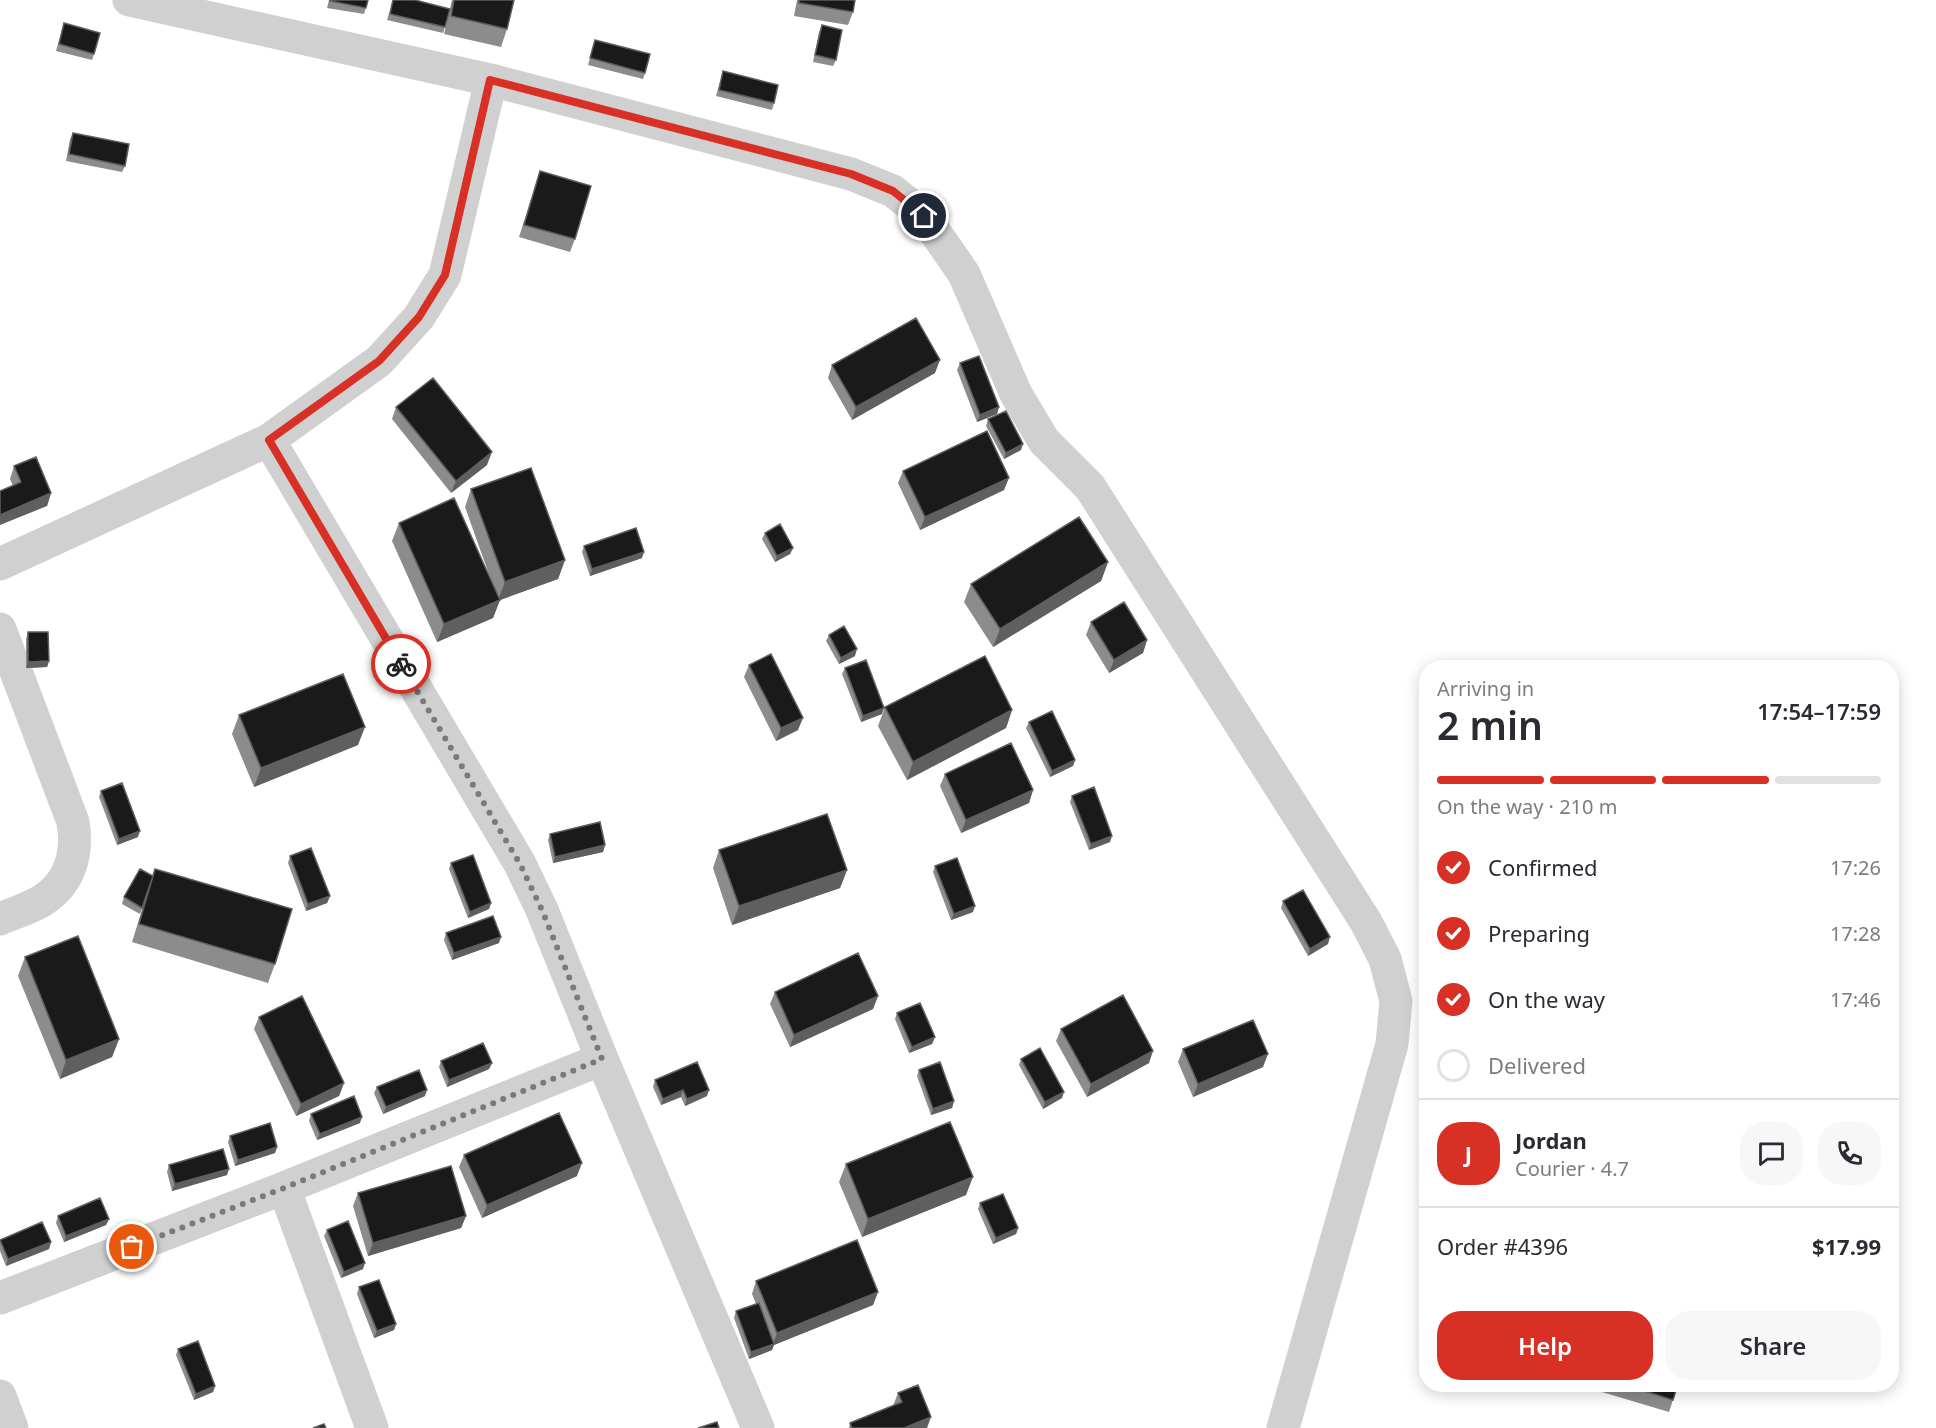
<!DOCTYPE html>
<html lang="en">
<head>
<meta charset="utf-8">
<style>
  :root { --surface:#fff; --page:#f7f7f7; --text:#2b2b33; --muted:#7c7c81; --line:#e1e1e2; --accent:#d93025 }
  body { margin:0; font-family:"Noto Sans",sans-serif; background:var(--page); color:var(--text); height:100vh; display:flex; flex-direction:column; font-size:22px; white-space:nowrap }
  * { box-sizing:border-box; margin:0 }
  p { font-size:20px; color:var(--muted) }
  .icon { flex:none; width:33px; height:33px; fill:none; stroke:currentColor; stroke-width:2; stroke-linecap:round; stroke-linejoin:round }
  .map { position:relative; flex:1; overflow:hidden }
  .sheet { position:absolute; left:1419px; top:660px; width:480px; height:732px; display:flex; flex-direction:column; background:var(--surface); border-radius:24px; box-shadow:0 3px 15px #0003 }
  .sheet>* { flex:none }
  .pin { position:absolute; display:grid; place-items:center; width:51px; height:51px; color:#fff; margin:-26px; border:3px solid #fff; border-radius:50%; box-shadow:0 2px 6px #0007 }
  .courier { position:absolute; display:grid; place-items:center; width:60px; height:60px; margin:-30px; border:4px solid #d93025; border-radius:50%; background:#fff; color:#222; box-shadow:0 2px 8px #0007 }
  .overview em { font-style:normal; font-weight:600 }
  .overview div { display:flex; flex-direction:column-reverse }
  .overview { display:flex; align-items:center; justify-content:space-between; height:102px; padding:0 18px }
  h1 { font-size:39px; font-weight:600; line-height:45px }
  .bar { display:grid; grid-template-columns:repeat(4,1fr); gap:9px 6px; align-content:center; height:72px; padding:0 18px }
  .bar i { height:8px; border-radius:4px; background:var(--line) }
  .bar .current { background:var(--accent) }
  .bar p { grid-column:span 4 }
  .line { display:flex; align-items:center; gap:15px; padding:0 18px; border-top:2px solid var(--line) }
  .line div { flex:1 }
  .round { display:grid; place-items:center; flex:none; width:63px; height:63px; border-radius:24px; background:var(--page) }
  ol { padding:0 18px; list-style:none }
  li { display:flex; align-items:center; gap:18px; height:66px }
  li p { margin-inline-start:auto }
  li .icon { padding:6px; border-radius:50%; background:var(--accent); color:#fff; stroke-width:4 }
  li:last-child { color:var(--muted) }
  li i { width:33px; height:33px; border:3px solid var(--line); border-radius:50% }
  .cta { display:flex; gap:12px; margin-top:auto; padding:12px 18px }
  .cta a { flex:1; height:69px; border-radius:24px; background:var(--accent); color:#fff; font-size:24px; font-weight:600; line-height:69px; text-align:center }
  .cta a+a { background:var(--page); color:var(--text) }
  .map>svg:first-child { display:block }
</style>
</head>
<body>
<div class="map">
<svg width="1936" height="1428" viewBox="0 0 1936 1428">
  <rect width="100%" height="100%" fill="#fff"/>
  <g fill="none" stroke-linecap="round" stroke-linejoin="round">
    <path stroke="#d0d0d0" stroke-width="33" d="M129,0L491,80L851,174L893,191L924,216L964,274L1016,394L1044,441L1090,487L1366,922L1385,959L1396,1001L1392,1044L1283,1428
      M269,440L520,864L542,910L602,1059L758,1428
      M0,564L269,440L379,361L419,317L445,275L491,80
      M0,629L73,822C78,853 71,882 43,900C31,908 14,913 0,919
      M284,1188L372,1428
      M0,1298L284,1188L602,1059
      M0,1396L12,1428"/>
  </g>
  <path fill="#8c8c8c" d="M329,0H368L364,14L327,8Z
    M393,0H415L445,27L443,33L387,20Z
    M452,0H514L507,29L501,47L444,34Z
    M797,0H855L853,12L848,25L794,16Z
    M64,23L94,54L92,60L56,51Z
    M822,25L836,60L833,66L813,62L819,32Z
    M595,40L645,73L643,79L588,65Z
    M723,71L774,103L772,110L716,96Z
    M73,133L125,166L122,172L66,161L70,139Z
    M540,171L575,239L570,252L519,237Z
    M960,363L999,407L997,414L977,422L957,370Z
    M832,365L935,373L852,420L828,378Z
    M396,407L487,465L451,493L392,419Z
    M988,419L1021,450L1004,459L986,426Z
    M14,466L51,493L47,506L13,486L10,479Z
    M903,471L1004,490L920,530L898,483Z
    M471,489L565,560L558,579L500,600L493,618L437,642L392,541L399,523L491,580L465,507Z
    M765,533L793,548L790,554L775,562L762,539Z
    M584,546L642,558L590,576L582,552Z
    M1108,562L1101,581L993,647L964,602L971,584Z
    M1091,622L1147,640L1143,653L1109,673L1086,635Z
    M28,632L49,661L47,667L26,668V639Z
    M829,635L855,656L839,664L826,641Z
    M749,665L798,730L776,741L744,677Z
    M845,668L882,714L861,722L842,674Z
    M885,707L1012,710L1006,728L907,780L878,726Z
    M239,715L358,745L254,787L232,734Z
    M1029,722L1075,760L1073,766L1050,777L1026,728Z
    M945,774L1033,790L1029,803L961,833L940,786Z
    M101,791L138,837L117,845L99,797Z
    M1072,796L1110,842L1089,850L1070,802Z
    M550,834L605,845L603,852L553,863L548,840Z
    M719,850L847,870L840,888L732,925L713,868Z
    M290,856L330,896L327,903L306,911L288,863Z
    M451,863L491,903L489,909L468,918L449,869Z
    M935,866L973,912L951,920L933,872Z
    M140,869L275,964L268,983L132,942L146,897L140,914L122,904L124,897Z
    M1283,901L1328,944L1308,956L1281,908Z
    M446,933L499,943L452,960L444,940Z
    M25,957L119,1039L112,1057L60,1079L18,976Z
    M775,992L878,996L873,1009L790,1047L770,1004Z
    M897,1013L935,1037L932,1044L909,1053L895,1019Z
    M259,1017L344,1083L339,1096L296,1116L254,1029Z
    M1061,1029L1149,1063L1087,1097L1056,1041Z
    M1183,1049L1263,1067L1193,1097L1178,1062Z
    M1021,1059L1062,1098L1043,1109L1019,1065Z
    M441,1061L492,1063L489,1069L447,1087L439,1067Z
    M919,1070L954,1101L952,1108L931,1115L917,1076Z
    M655,1080L707,1096L685,1106L681,1097L661,1105L653,1087Z
    M377,1087L425,1096L383,1114L374,1093Z
    M311,1114L360,1123L317,1140L309,1121Z
    M230,1136L277,1147L275,1153L235,1166L228,1142Z
    M464,1155L577,1176L482,1218L459,1167Z
    M846,1164L966,1195L862,1237L839,1182Z
    M169,1165L227,1175L172,1191L167,1172Z
    M358,1193L466,1216L461,1228L368,1256L353,1206Z
    M980,1203L1018,1228L1016,1234L993,1244L978,1209Z
    M58,1216L109,1219L106,1225L64,1242L56,1223Z
    M327,1230L363,1269L341,1278L324,1236Z
    M0,1240L51,1242L49,1249L6,1266L0,1251Z
    M756,1281L878,1292L873,1305L774,1345L772,1350L749,1359L734,1318L736,1311L756,1304L752,1294Z
    M359,1287L396,1324L394,1330L374,1338L357,1294Z
    M178,1349L215,1386L213,1392L194,1400L176,1355Z
    M1604,1384H1678L1669,1412L1602,1392Z
    M898,1393L927,1428H849L850,1423L893,1406Z"/>
  <path fill="#5f5f5f" d="M940,360L935,373L852,420L856,407Z
    M999,407L997,414L977,422L980,415Z
    M1023,444L1021,450L1004,459L1006,453Z
    M492,452L487,465L451,493L456,481Z
    M1009,478L1004,490L920,530L925,517Z
    M51,493L47,506L0,525V515Z
    M793,548L790,554L775,562L777,556Z
    M644,552L642,558L590,576L592,569Z
    M565,560L558,579L500,600L493,618L437,642L444,624L498,600L505,582Z
    M1108,562L1101,581L993,647L1000,629Z
    M1147,640L1143,653L1109,673L1114,660Z
    M857,649L855,656L839,664L841,658Z
    M49,661L47,667L26,668L28,662Z
    M884,708L882,714L861,722L863,716Z
    M1012,710L1006,728L907,780L913,762Z
    M803,718L798,730L776,741L781,728Z
    M365,727L358,745L254,787L261,768Z
    M1075,760L1073,766L1050,777L1052,771Z
    M1033,790L1029,803L961,833L966,820Z
    M140,831L138,837L117,845L119,839Z
    M1112,836L1110,842L1089,850L1091,844Z
    M605,845L603,852L553,863L555,857Z
    M847,870L840,888L732,925L739,906Z
    M330,896L327,903L306,911L308,904Z
    M491,903L489,909L468,918L470,912Z
    M975,906L973,912L951,920L954,914Z
    M501,937L499,943L452,960L454,953Z
    M1330,937L1328,944L1308,956L1310,949Z
    M878,996L873,1009L790,1047L794,1035Z
    M935,1037L932,1044L909,1053L912,1047Z
    M119,1039L112,1057L60,1079L66,1060Z
    M1153,1051L1149,1063L1087,1097L1091,1084Z
    M1268,1054L1263,1067L1193,1097L1198,1084Z
    M492,1063L489,1069L447,1087L449,1080Z
    M344,1083L339,1096L296,1116L301,1104Z
    M427,1090L425,1096L383,1114L386,1107Z
    M683,1090L681,1097L661,1105L663,1099Z
    M709,1090L707,1096L685,1106L687,1099Z
    M1064,1092L1062,1098L1043,1109L1045,1102Z
    M954,1101L952,1108L931,1115L933,1109Z
    M362,1117L360,1123L317,1140L320,1134Z
    M277,1147L275,1153L235,1166L238,1160Z
    M582,1163L577,1176L482,1218L487,1205Z
    M229,1169L227,1175L172,1191L175,1184Z
    M973,1177L966,1195L862,1237L868,1219Z
    M466,1216L461,1228L368,1256L373,1243Z
    M109,1219L106,1225L64,1242L66,1236Z
    M1018,1228L1016,1234L993,1244L996,1238Z
    M51,1242L49,1249L6,1266L8,1259Z
    M365,1263L363,1269L341,1278L344,1272Z
    M878,1292L873,1305L774,1345L772,1350L749,1359L751,1352L773,1344L777,1333Z
    M396,1324L394,1330L374,1338L377,1331Z
    M215,1386L213,1392L194,1400L196,1394Z
    M931,1417L927,1428H904Z"/>
  <path fill="#1a1a1a" stroke="#5f5f5f" stroke-width="1.5" d="M330,0H368L366,8L330,1Z
    M393,0H415L450,9L445,27L390,14Z
    M454,0H514L507,29L451,16Z
    M799,0H855L853,12L799,3Z
    M64,23L100,33L94,54L59,44Z
    M822,25L842,30L836,60L815,55Z
    M595,40L650,54L645,73L590,58Z
    M723,71L778,85L774,103L719,90Z
    M73,133L129,144L125,166L69,154Z
    M540,171L591,186L575,239L524,225Z
    M916,318L940,360L856,407L832,365Z
    M979,356L999,407L980,415L960,363Z
    M433,378L492,452L456,481L396,407Z
    M1006,411L1023,444L1006,453L988,419Z
    M987,431L1009,478L925,517L903,471Z
    M36,457L51,493L0,515V491L21,482L14,466Z
    M531,468L565,560L505,582L471,489Z
    M454,498L500,600L444,624L399,523Z
    M1079,517L1108,562L1000,629L971,584Z
    M780,524L793,548L777,556L765,533Z
    M636,528L644,552L592,569L584,546Z
    M1124,602L1147,640L1114,660L1091,622Z
    M844,626L857,649L841,658L829,635Z
    M28,632H48L49,661L28,662Z
    M771,654L803,718L781,728L749,665Z
    M985,656L1012,710L913,762L885,707Z
    M866,660L884,708L863,716L845,668Z
    M343,674L365,727L261,768L239,715Z
    M1052,711L1075,760L1052,771L1029,722Z
    M1011,743L1033,790L966,820L945,774Z
    M122,783L140,831L119,839L101,791Z
    M1094,787L1112,836L1091,844L1072,796Z
    M827,814L847,870L739,906L719,850Z
    M600,822L605,845L555,857L550,834Z
    M311,848L330,896L308,904L290,856Z
    M473,855L491,903L470,912L451,863Z
    M957,858L975,906L954,914L935,866Z
    M140,869L153,876L142,908L124,897Z
    M155,869L292,909L275,964L139,924Z
    M1303,890L1330,937L1310,949L1283,901Z
    M493,916L501,937L454,953L446,933Z
    M78,936L119,1039L66,1060L25,957Z
    M858,953L878,996L794,1035L775,992Z
    M1123,995L1153,1051L1091,1084L1061,1029Z
    M302,996L344,1083L301,1104L259,1017Z
    M920,1003L935,1037L912,1047L897,1013Z
    M1253,1020L1268,1054L1198,1084L1183,1049Z
    M483,1043L492,1063L449,1080L441,1061Z
    M1040,1048L1064,1092L1045,1102L1021,1059Z
    M697,1062L709,1090L687,1099L683,1090L663,1099L655,1080Z
    M940,1062L954,1101L933,1109L919,1070Z
    M419,1070L427,1090L386,1107L377,1087Z
    M354,1096L362,1117L320,1134L311,1114Z
    M559,1113L582,1163L487,1205L464,1155Z
    M950,1122L973,1177L868,1219L846,1164Z
    M270,1123L277,1147L238,1160L230,1136Z
    M223,1149L229,1169L175,1184L169,1165Z
    M451,1166L466,1216L373,1243L358,1193Z
    M1003,1194L1018,1228L996,1238L980,1203Z
    M100,1198L109,1219L66,1236L58,1216Z
    M348,1221L365,1263L344,1272L327,1230Z
    M42,1222L51,1242L8,1259L0,1240Z
    M857,1240L878,1292L777,1333L756,1281Z
    M379,1280L396,1324L377,1331L359,1287Z
    M759,1303L774,1344L751,1352L736,1311Z
    M198,1341L215,1386L196,1394L178,1349Z
    M1623,1384H1678L1673,1400Z
    M918,1385L931,1417L904,1428H852L850,1423L902,1402L898,1393Z
    M717,1422L719,1428H698Z
    M324,1424L326,1428H313Z"/>
  <g fill="none" stroke-linecap="round" stroke-linejoin="round">
    <path stroke="#7a7a7a" stroke-width="6" stroke-dasharray="0 10.8" d="M132,1247L284,1188L602,1059L542,910L520,864L401,664"/>
    <path stroke="#d93025" stroke-width="8" d="M401,664L269,440L379,361L419,317L445,275L490,80L851,174L893,191L924,216"/>
  </g>
</svg>
<div class="pin" style="left:132px;top:1247px;background:#ea580c"><svg class="icon" aria-label="bag" viewBox="0 0 24 24"><path d="M5 8h14l-1 12H6zM9 8a3 3 0 0 1 6 0"/></svg></div>
<div class="pin" style="left:924px;top:216px;background:#1f2937"><svg class="icon" aria-label="home" viewBox="0 0 24 24"><path d="M3 11l9-7 9 7M6 9v11h12V9"/></svg></div>
<div class="courier" style="left:401px;top:664px"><svg class="icon" aria-label="bike" viewBox="0 0 24 24"><circle cx="6" cy="16" r="4"/><circle cx="18" cy="16" r="4"/><path d="M6 16l4-8h5l3 8M10 8l3 8H6M13 5h3"/></svg></div>
<section class="sheet">
<div class="overview"><div><h1>2 min</h1><p>Arriving in</p></div><em>17:54–17:59</em></div>
<div class="bar"><i class="current"></i><i class="current"></i><i class="current"></i><i></i><p>On the way · 210 m</p></div>
<ol>
<li><svg class="icon" aria-label="check" viewBox="0 0 24 24"><path d="M5 12l5 5 9-10"/></svg>Confirmed<p>17:26</p></li>
<li><svg class="icon" aria-label="check" viewBox="0 0 24 24"><path d="M5 12l5 5 9-10"/></svg>Preparing<p>17:28</p></li>
<li><svg class="icon" aria-label="check" viewBox="0 0 24 24"><path d="M5 12l5 5 9-10"/></svg>On the way<p>17:46</p></li>
<li><i></i>Delivered</li>
</ol>
<div class="line" style="height:108px"><b class="round" style="background:var(--accent);color:#fff">J</b><div><b>Jordan</b><p>Courier · 4.7</p></div><a class="round"><svg class="icon" aria-label="chat" viewBox="0 0 24 24"><path d="M4 5h16v11H9l-5 4z"/></svg></a><a class="round"><svg class="icon" aria-label="phone" viewBox="0 0 24 24"><path d="M5 4h4l2 5-3 2q2 4 5 5l2-3 5 2v4C11 20 4 13 5 4z"/></svg></a></div>
<div class="line" style="height:78px"><div>Order #4396</div><b>$17.99</b></div>
<div class="cta"><a>Help</a><a>Share</a></div>
</section>
</div>
</body>
</html>
